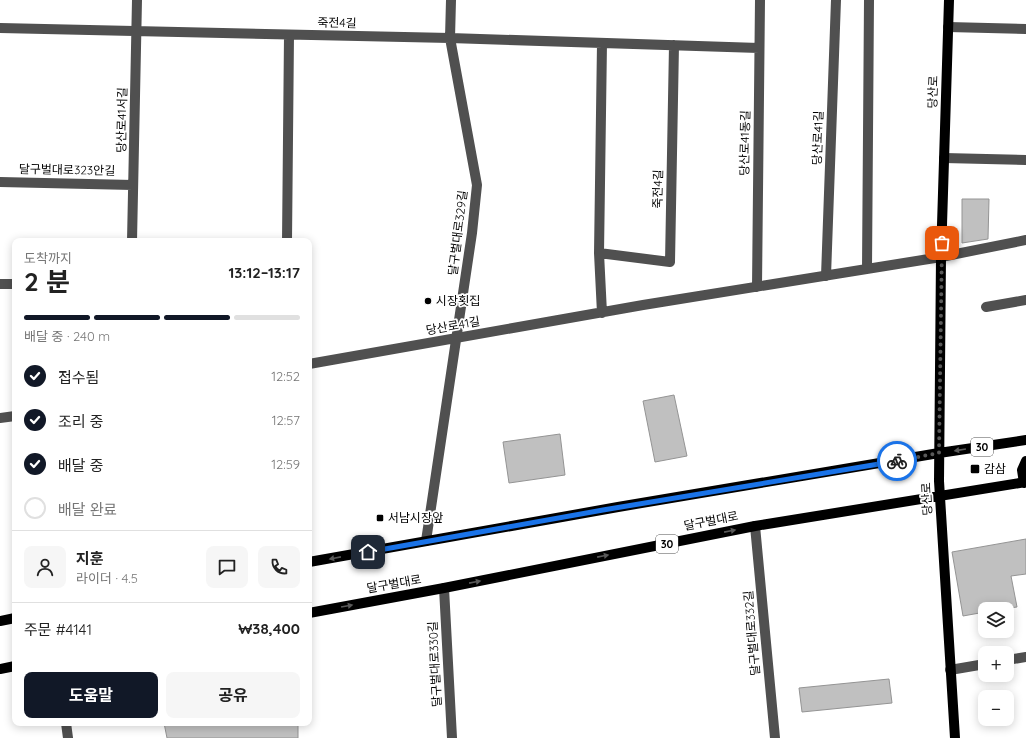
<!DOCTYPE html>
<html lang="ko">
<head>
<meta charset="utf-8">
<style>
  :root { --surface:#fff; --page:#f6f6f6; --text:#222; --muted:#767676; --line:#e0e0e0; --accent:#111827 }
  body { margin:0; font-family:Quicksand,"Noto Sans KR",sans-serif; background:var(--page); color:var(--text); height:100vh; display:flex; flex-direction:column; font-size:15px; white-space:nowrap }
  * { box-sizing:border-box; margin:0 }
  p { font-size:13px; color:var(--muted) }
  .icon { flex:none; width:22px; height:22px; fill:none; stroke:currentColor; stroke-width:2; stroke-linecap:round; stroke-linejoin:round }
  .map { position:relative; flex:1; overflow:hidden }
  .sheet { position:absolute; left:12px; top:238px; width:300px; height:488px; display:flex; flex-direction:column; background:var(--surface); border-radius:8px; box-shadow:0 2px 10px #0003 }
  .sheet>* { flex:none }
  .fabs { position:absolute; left:978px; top:602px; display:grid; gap:8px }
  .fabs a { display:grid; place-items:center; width:36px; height:36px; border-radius:8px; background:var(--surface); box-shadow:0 2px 10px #0003; font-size:20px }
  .pin { position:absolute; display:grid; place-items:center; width:34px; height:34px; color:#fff; margin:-17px; border-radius:8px; box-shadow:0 2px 6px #0006 }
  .courier { position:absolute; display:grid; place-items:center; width:40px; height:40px; margin:-20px; border:3px solid #1a73e8; border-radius:50%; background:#fff; color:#222; box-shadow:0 1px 5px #0007 }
  .head em { font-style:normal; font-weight:700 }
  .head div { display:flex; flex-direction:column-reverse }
  .head { display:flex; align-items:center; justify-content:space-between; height:68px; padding:0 12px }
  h1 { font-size:26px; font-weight:700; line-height:30px }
  .bar { display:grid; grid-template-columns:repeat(4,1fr); gap:6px 4px; align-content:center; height:48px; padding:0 12px }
  .bar i { height:5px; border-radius:3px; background:var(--line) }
  .bar .on { background:var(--accent) }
  .bar p { grid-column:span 4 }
  .line { display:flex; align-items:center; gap:10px; padding:0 12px; border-top:1px solid var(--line) }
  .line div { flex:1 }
  .round { display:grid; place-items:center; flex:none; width:42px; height:42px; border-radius:8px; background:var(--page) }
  ol { padding:0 12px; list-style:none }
  li { display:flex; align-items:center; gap:12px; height:44px }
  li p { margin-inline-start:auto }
  li .icon { padding:4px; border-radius:50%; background:var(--accent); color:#fff; stroke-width:4 }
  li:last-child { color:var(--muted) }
  li i { width:22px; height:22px; border:2px solid var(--line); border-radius:50% }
  .primary-button { display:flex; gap:8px; margin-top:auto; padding:8px 12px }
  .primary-button a { flex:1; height:46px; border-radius:8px; background:var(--accent); color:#fff; font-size:16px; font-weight:700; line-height:46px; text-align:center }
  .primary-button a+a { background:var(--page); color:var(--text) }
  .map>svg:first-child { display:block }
</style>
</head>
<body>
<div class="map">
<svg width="1026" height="738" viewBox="0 0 1026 738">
  <rect width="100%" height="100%" fill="#fff"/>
  <path fill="#c0c0c0" stroke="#949494" d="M962,199H989L988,239L962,243Z
    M674,395L687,456L655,462L643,401Z
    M560,434L565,475L509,483L503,442Z
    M1026,539V574L1011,576L1017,607L1002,609H985V612L963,616L952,552Z
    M889,679L892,703L802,712L799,688Z
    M164,723H298V738H167Z"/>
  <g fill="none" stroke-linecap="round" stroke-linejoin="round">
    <path stroke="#505050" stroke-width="10" d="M948,27L1026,29
      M0,28L450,38L759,48
      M944,158L1026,160
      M0,182L133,185
      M132,241L137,0
      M287,241L289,35
      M599,253L670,262L674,45
      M867,269L869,0
      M826,276L836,0
      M0,284H15
      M757,287L760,0
      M986,307L1026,300
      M602,313L599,253L602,43
      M309,364L643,305L941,257L1026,240
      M0,418L15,416
      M755,526L775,738
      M426,541L472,233L477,185L450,38L451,0
      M444,588L452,738
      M1007,660L1026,657
      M950,670L985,664
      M66,723L68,738"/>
    <path stroke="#000" stroke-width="10" d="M949,0L941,257L939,481L955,738
      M1024,483L1022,470L1026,461
      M309,562L618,507L939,453L1026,440
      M309,613L444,588L755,526L1026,482
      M0,621L15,618
      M0,669L15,666"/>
  </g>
  <defs><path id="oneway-solid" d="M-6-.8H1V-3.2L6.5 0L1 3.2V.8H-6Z"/></defs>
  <g fill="#595959">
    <use href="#oneway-solid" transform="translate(960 450) rotate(171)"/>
    <use href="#oneway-solid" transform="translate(730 531) rotate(-11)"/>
    <use href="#oneway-solid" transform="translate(603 556) rotate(-11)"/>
    <use href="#oneway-solid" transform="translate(335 558) rotate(169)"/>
    <use href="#oneway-solid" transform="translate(475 582) rotate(-11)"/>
    <use href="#oneway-solid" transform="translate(347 606) rotate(-10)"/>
  </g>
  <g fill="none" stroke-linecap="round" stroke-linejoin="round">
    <path stroke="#595959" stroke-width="4" stroke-dasharray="0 7.2" d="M897,461L939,453L942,243"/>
    <path stroke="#1a73e8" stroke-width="5" d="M368,552L603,510L897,461"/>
  </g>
  <g fill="#000" stroke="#fff" stroke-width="1.5">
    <circle cx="428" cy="301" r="4"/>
    <rect x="970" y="464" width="10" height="10" rx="2"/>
    <rect x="376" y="514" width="8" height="8" rx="2"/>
  </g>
  <g text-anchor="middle" stroke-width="3.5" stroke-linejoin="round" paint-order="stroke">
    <g fill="#fff" stroke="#4c4c4c" stroke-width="1">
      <rect x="971" y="438" width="22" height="18" rx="3"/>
      <rect x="656" y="535" width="22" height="18" rx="3"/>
    </g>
    <g font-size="11" font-weight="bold" fill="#000">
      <text x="982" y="451">30</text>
      <text x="667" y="548">30</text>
    </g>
    <g font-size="12" fill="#000" stroke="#fff">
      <text transform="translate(337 23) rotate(1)" y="4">죽전4길</text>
      <text transform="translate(933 92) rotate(-88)" y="4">당산로</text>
      <text transform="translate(122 120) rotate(-89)" y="4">당산로41서길</text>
      <text transform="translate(818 138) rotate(-88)" y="4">당산로41길</text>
      <text transform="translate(745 143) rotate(-89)" y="4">당산로41동길</text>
      <text transform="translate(67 170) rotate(1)" y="4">달구벌대로323안길</text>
      <text transform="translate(658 189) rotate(-89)" y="4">죽전4길</text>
      <text transform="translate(458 233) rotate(-83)" y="4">달구벌대로329길</text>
      <text transform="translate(453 326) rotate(-10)" y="4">당산로41길</text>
      <text transform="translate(927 499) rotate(-93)" y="4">당산로</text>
      <text transform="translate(711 521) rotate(-11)" y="4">달구벌대로</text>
      <text transform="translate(394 584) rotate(-10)" y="4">달구벌대로</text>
      <text transform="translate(752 633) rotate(-95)" y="4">달구벌대로332길</text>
      <text transform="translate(435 664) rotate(-93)" y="4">달구벌대로330길</text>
    </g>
    <g font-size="12" fill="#000" stroke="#fff" text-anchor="start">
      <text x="436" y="305">시장횟집</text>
      <text x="984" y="473">감삼</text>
      <text x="388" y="522">서남시장앞</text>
    </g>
  </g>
</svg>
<div class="fabs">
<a><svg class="icon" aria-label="layers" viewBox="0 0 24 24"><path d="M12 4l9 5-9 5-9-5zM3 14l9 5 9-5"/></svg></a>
<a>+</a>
<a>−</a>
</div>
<div class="pin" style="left:942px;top:243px;background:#ea580c"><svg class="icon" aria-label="bag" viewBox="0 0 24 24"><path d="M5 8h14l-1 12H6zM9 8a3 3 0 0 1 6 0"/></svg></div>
<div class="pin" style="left:368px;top:552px;background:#1f2937"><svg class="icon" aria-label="home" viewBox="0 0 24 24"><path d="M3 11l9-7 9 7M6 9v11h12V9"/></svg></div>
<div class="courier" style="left:897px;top:461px"><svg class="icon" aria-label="bike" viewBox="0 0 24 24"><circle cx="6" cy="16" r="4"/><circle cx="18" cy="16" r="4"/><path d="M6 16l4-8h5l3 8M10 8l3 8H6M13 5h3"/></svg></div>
<section class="sheet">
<div class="head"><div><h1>2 분</h1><p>도착까지</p></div><em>13:12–13:17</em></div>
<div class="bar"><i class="on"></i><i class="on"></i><i class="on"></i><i></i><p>배달 중 · 240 m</p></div>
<ol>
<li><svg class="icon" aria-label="check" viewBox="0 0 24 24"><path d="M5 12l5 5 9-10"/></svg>접수됨<p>12:52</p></li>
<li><svg class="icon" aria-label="check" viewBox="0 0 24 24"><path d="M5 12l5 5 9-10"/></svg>조리 중<p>12:57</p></li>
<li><svg class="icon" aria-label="check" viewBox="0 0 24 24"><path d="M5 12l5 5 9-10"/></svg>배달 중<p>12:59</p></li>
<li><i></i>배달 완료</li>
</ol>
<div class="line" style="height:72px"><a class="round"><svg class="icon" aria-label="person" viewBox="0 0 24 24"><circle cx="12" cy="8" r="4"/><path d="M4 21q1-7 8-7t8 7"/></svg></a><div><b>지훈</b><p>라이더 · 4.5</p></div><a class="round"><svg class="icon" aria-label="chat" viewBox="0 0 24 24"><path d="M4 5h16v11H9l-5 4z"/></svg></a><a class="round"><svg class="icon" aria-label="phone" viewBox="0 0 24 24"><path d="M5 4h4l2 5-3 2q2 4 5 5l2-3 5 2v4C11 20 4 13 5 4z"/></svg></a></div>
<div class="line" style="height:52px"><div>주문 #4141</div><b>₩38,400</b></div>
<div class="primary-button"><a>도움말</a><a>공유</a></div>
</section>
</div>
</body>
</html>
